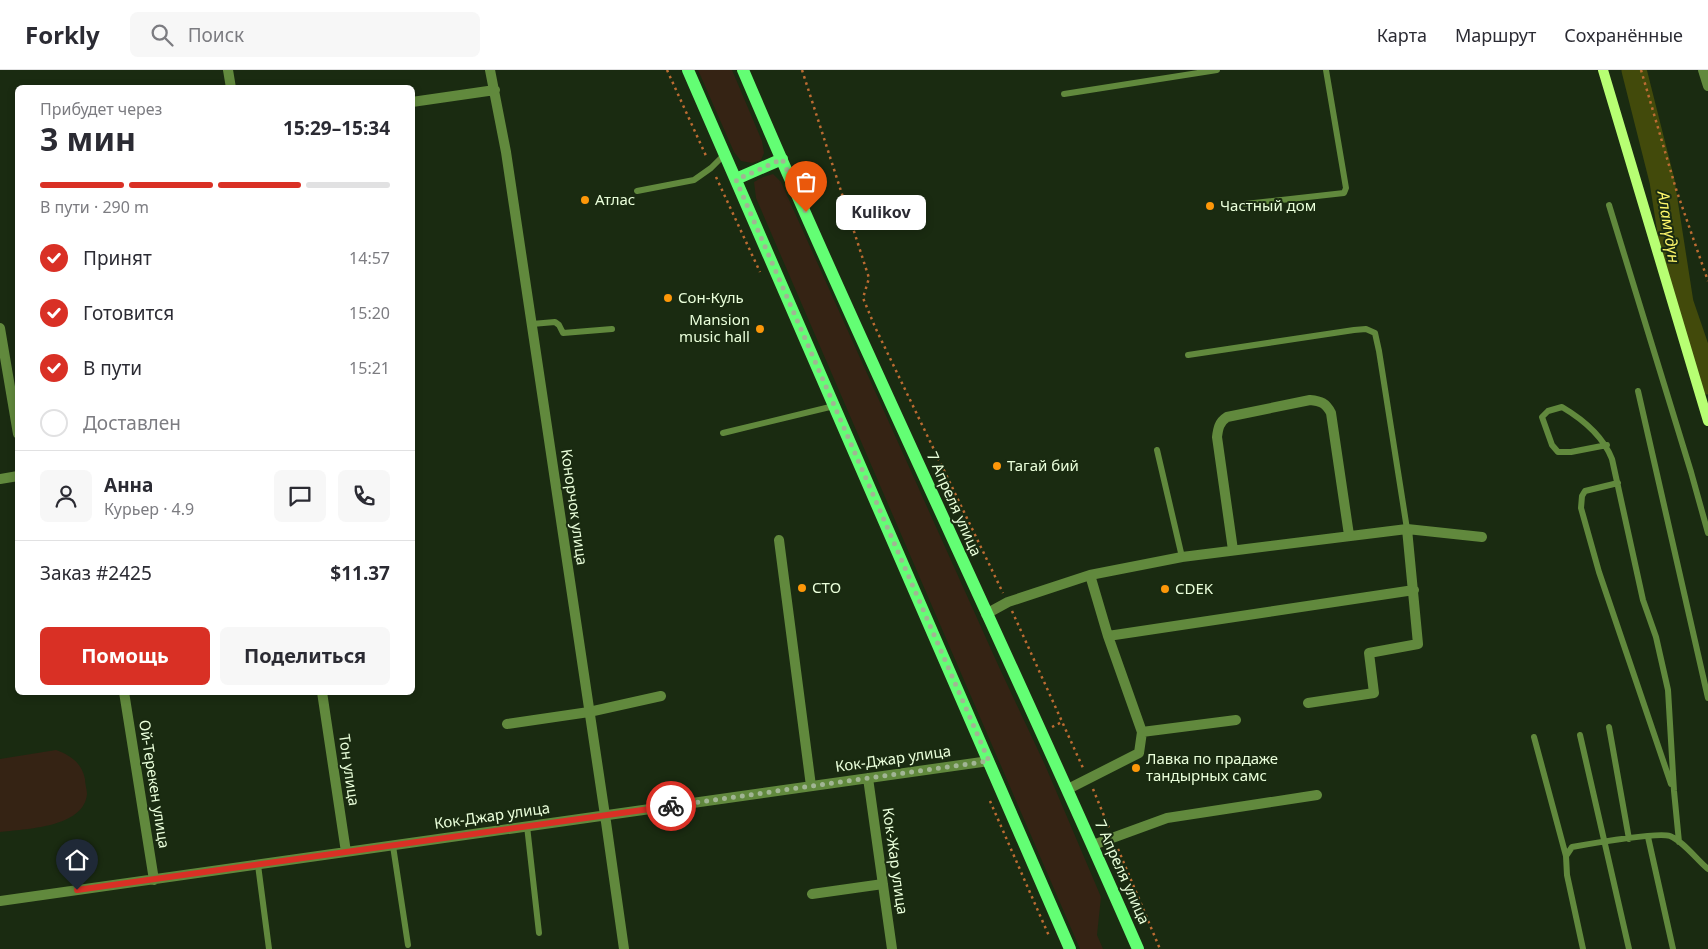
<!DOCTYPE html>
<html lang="ru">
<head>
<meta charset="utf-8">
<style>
  :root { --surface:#fff; --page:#f7f7f7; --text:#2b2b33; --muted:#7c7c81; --line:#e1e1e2; --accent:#d93025 }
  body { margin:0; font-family:"Noto Sans",sans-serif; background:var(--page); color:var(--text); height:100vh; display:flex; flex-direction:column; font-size:19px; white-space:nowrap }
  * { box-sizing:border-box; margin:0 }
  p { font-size:16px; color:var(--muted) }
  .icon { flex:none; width:28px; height:28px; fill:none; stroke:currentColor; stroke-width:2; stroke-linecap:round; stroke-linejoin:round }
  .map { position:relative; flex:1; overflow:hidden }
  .details { position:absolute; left:15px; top:15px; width:400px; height:610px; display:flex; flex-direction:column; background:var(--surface); border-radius:8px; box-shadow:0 2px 8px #0003 }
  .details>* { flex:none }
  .pin { position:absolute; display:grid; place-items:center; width:42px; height:42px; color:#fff; margin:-51px -21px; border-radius:50% 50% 50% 0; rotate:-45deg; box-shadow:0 0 5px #0007 }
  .pin .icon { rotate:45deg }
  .courier { position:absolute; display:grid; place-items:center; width:50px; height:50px; margin:-25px; border:4px solid #d93025; border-radius:50%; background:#fff; color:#222; box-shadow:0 1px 6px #0007 }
  .bubble { position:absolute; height:35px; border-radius:8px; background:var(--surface); box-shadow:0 2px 8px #0003; font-size:16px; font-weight:700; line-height:35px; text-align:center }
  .summary em { font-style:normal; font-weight:700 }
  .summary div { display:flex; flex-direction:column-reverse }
  .summary { display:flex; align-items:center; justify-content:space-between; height:85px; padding:0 25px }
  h1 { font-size:32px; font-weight:700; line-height:38px }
  .bar { display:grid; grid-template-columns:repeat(4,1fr); gap:8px 5px; align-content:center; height:60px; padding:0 25px }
  .bar i { height:6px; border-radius:4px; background:var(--line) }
  .bar .on { background:var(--accent) }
  .bar p { grid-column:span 4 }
  .line { display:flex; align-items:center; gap:12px; padding:0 25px; border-top:1px solid var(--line) }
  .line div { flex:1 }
  .round { display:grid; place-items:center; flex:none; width:52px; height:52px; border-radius:8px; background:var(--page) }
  ol { padding:0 25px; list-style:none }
  li { display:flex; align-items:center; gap:15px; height:55px }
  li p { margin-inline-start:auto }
  li .icon { padding:5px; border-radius:50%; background:var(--accent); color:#fff; stroke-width:4 }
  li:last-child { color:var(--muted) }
  li i { width:28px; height:28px; border:2px solid var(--line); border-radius:50% }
  .action { display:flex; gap:10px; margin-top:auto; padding:10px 25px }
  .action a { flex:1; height:58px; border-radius:8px; background:var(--accent); color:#fff; font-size:20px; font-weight:700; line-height:58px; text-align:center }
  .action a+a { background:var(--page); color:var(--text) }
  header { display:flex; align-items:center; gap:30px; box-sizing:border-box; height:70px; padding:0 25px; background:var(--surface); border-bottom:1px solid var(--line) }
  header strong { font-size:24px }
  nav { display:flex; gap:28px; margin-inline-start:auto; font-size:18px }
  .search { width:350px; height:45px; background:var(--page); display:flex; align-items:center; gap:12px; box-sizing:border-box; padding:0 18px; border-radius:8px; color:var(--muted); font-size:19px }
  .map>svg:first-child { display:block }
</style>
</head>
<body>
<header>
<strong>Forkly</strong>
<div class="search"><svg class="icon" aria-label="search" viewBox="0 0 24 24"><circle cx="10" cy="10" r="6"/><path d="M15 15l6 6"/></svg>Поиск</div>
<nav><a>Карта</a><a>Маршрут</a><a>Сохранённые</a></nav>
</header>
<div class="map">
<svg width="1708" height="879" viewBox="0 0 1708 879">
  <rect width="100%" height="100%" fill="#1a2b11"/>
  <path fill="#352314" d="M698,0H732L762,71L764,83L761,90L752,93L741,91L734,82Z
    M773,104L781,112L999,597L1045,695L1101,827L1097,865L1103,879H1080L756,128L754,112L763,107Z
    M56,680C70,685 82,693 85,709C85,714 87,720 87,724C84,758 24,759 0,762V689Z"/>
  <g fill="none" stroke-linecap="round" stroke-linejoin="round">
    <path stroke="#424a0b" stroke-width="25" d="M1634,0L1662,111L1681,233L1708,312"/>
    <path stroke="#bc6c32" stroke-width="2.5" stroke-dasharray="2.5 4" stroke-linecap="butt" d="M667,0L707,88
      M802,0L869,208L863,228L875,257L1003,523
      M1641,0L1676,119L1708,211
      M716,107L760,202
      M1012,541L1083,698
      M1052,657L1062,652
      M1093,719L1109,758
      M990,731L1049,866
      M1118,779L1160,879"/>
    <path stroke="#61893d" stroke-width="6" d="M1064,24L1217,0
      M637,121L694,110L711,98L725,84
      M1245,134L1344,123L1346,118L1326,0
      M1609,135L1691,402L1708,463
      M532,254L555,252L559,255L563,263L612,259
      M1188,285L1354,260L1366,259L1375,263L1379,281L1407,459
      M1638,321L1708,628
      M723,363L834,336
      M1607,375L1571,382H1558L1552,375L1542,347L1548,341L1562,337C1584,350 1603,366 1612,389L1643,530L1656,567L1668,620L1674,721L1679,772
      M1157,380L1182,487
      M1618,413L1585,421L1582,426L1581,438L1599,502L1671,714
      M1609,657L1629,769
      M1580,665L1629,879
      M1534,667L1566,786
      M527,756L539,863
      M1648,767L1673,879
      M393,776L408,875
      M258,795L269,879
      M1583,879L1567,805L1566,786L1572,777C1589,774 1657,762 1670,766C1683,771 1697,790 1708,799"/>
    <path stroke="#61893d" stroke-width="10" d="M228,0L231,18
      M490,0L506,82L606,752L624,879
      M1703,0L1708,16
      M412,32L495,20
      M0,258L18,364
      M0,409L18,406
      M779,470L811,716
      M1233,480L1217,367C1218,359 1219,352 1227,347L1310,330C1321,331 1326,333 1331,343L1349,465
      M986,544L1008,532L1090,505L1182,487L1407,459L1482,467
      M1108,566L1414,520
      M124,622L154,810
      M322,622L346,782
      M1308,633L1374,623L1369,583L1418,574L1407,459
      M507,654L589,642L661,626
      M1142,662L1236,650
      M868,708L892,879
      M1068,719L1139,683L1142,662L1108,566L1090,505
      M1093,775L1167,748L1317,725
      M812,824L883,814
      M0,831L989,691"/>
    <path stroke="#b7fe73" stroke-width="10" d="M1603,0L1708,351"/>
    <path stroke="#63fe74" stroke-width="12" d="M688,0L1070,879
      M743,0C869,296 1010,585 1138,879
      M736,109L782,89"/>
  </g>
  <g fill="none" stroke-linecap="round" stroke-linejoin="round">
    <path stroke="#a1b594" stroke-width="5" stroke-dasharray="0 9" d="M671,736L989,691L736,110L782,89L806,142"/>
    <path stroke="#d93025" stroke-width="6" d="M77,820L671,736"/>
  </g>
  <g fill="#fd9709" stroke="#1a2b11" stroke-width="2">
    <circle cx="585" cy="130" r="5"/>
    <circle cx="1210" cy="136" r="5"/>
    <circle cx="668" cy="228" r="5"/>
    <circle cx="760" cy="259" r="5"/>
    <circle cx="997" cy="396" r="5"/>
    <circle cx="802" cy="518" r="5"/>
    <circle cx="1165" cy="519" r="5"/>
    <circle cx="1136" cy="698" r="5"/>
  </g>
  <g text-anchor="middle" stroke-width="4" stroke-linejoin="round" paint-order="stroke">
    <g font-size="15" fill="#eaffdb" stroke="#1a2b11" text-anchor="start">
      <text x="595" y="135">Атлас</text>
      <text x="1220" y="141">Частный дом</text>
      <text x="678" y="233">Сон-Куль</text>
      <text x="750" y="255" text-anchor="end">Mansion<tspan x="750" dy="17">music hall</tspan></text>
      <text x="1007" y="401">Тагай бий</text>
      <text x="812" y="523">СТО</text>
      <text x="1175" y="524">CDEK</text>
      <text x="1146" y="694">Лавка по прадаже<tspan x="1146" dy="17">тандырных самс</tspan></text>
    </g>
    <g font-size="15" fill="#eaffdb" stroke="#1a2b11">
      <text transform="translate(954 434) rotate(66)" y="5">7 Апреля улица</text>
      <text transform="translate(574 437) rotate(82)" y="5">Конорчок улица</text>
      <text transform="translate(893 689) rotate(-8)" y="5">Кок-Джар улица</text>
      <text transform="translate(349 700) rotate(82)" y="5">Тон улица</text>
      <text transform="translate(154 714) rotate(81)" y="5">Ой-Терекен улица</text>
      <text transform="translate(492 746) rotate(-8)" y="5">Кок-Джар улица</text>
      <text transform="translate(895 791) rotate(82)" y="5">Кок-Жар улица</text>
      <text transform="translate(1122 802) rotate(66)" y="5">7 Апреля улица</text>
    </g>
    <g font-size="16" font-style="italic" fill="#fef66a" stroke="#1a2b11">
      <text transform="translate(1669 157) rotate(81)" y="6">Аламүдүн</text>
    </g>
  </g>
</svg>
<div class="pin" style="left:806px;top:142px;background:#ea580c"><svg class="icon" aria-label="bag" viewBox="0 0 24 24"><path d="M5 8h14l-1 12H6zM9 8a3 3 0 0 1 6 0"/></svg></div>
<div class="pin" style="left:77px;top:820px;background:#1f2937"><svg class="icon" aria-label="home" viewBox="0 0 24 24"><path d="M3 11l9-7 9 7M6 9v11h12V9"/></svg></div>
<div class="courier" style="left:671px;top:736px"><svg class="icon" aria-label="bike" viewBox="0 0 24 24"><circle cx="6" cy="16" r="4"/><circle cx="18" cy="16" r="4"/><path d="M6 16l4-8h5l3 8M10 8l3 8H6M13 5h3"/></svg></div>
<div class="bubble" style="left:836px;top:125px;width:90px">Kulikov</div>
<section class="details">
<div class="summary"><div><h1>3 мин</h1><p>Прибудет через</p></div><em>15:29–15:34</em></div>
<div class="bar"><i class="on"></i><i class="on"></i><i class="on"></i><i></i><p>В пути · 290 m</p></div>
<ol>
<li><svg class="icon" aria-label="check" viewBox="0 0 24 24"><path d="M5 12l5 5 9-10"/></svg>Принят<p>14:57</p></li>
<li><svg class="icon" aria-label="check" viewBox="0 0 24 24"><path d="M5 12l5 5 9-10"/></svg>Готовится<p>15:20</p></li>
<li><svg class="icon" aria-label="check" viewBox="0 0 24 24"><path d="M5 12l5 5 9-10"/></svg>В пути<p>15:21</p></li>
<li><i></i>Доставлен</li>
</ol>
<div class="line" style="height:90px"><a class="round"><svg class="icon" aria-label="person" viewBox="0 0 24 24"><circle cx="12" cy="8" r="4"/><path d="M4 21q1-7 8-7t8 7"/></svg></a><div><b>Анна</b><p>Курьер · 4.9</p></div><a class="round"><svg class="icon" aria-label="chat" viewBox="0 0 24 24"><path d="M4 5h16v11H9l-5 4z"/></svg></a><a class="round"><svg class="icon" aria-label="phone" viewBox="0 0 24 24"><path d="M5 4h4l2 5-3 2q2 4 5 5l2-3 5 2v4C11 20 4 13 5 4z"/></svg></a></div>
<div class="line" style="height:65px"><div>Заказ #2425</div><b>$11.37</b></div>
<div class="action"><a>Помощь</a><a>Поделиться</a></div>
</section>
</div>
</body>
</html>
